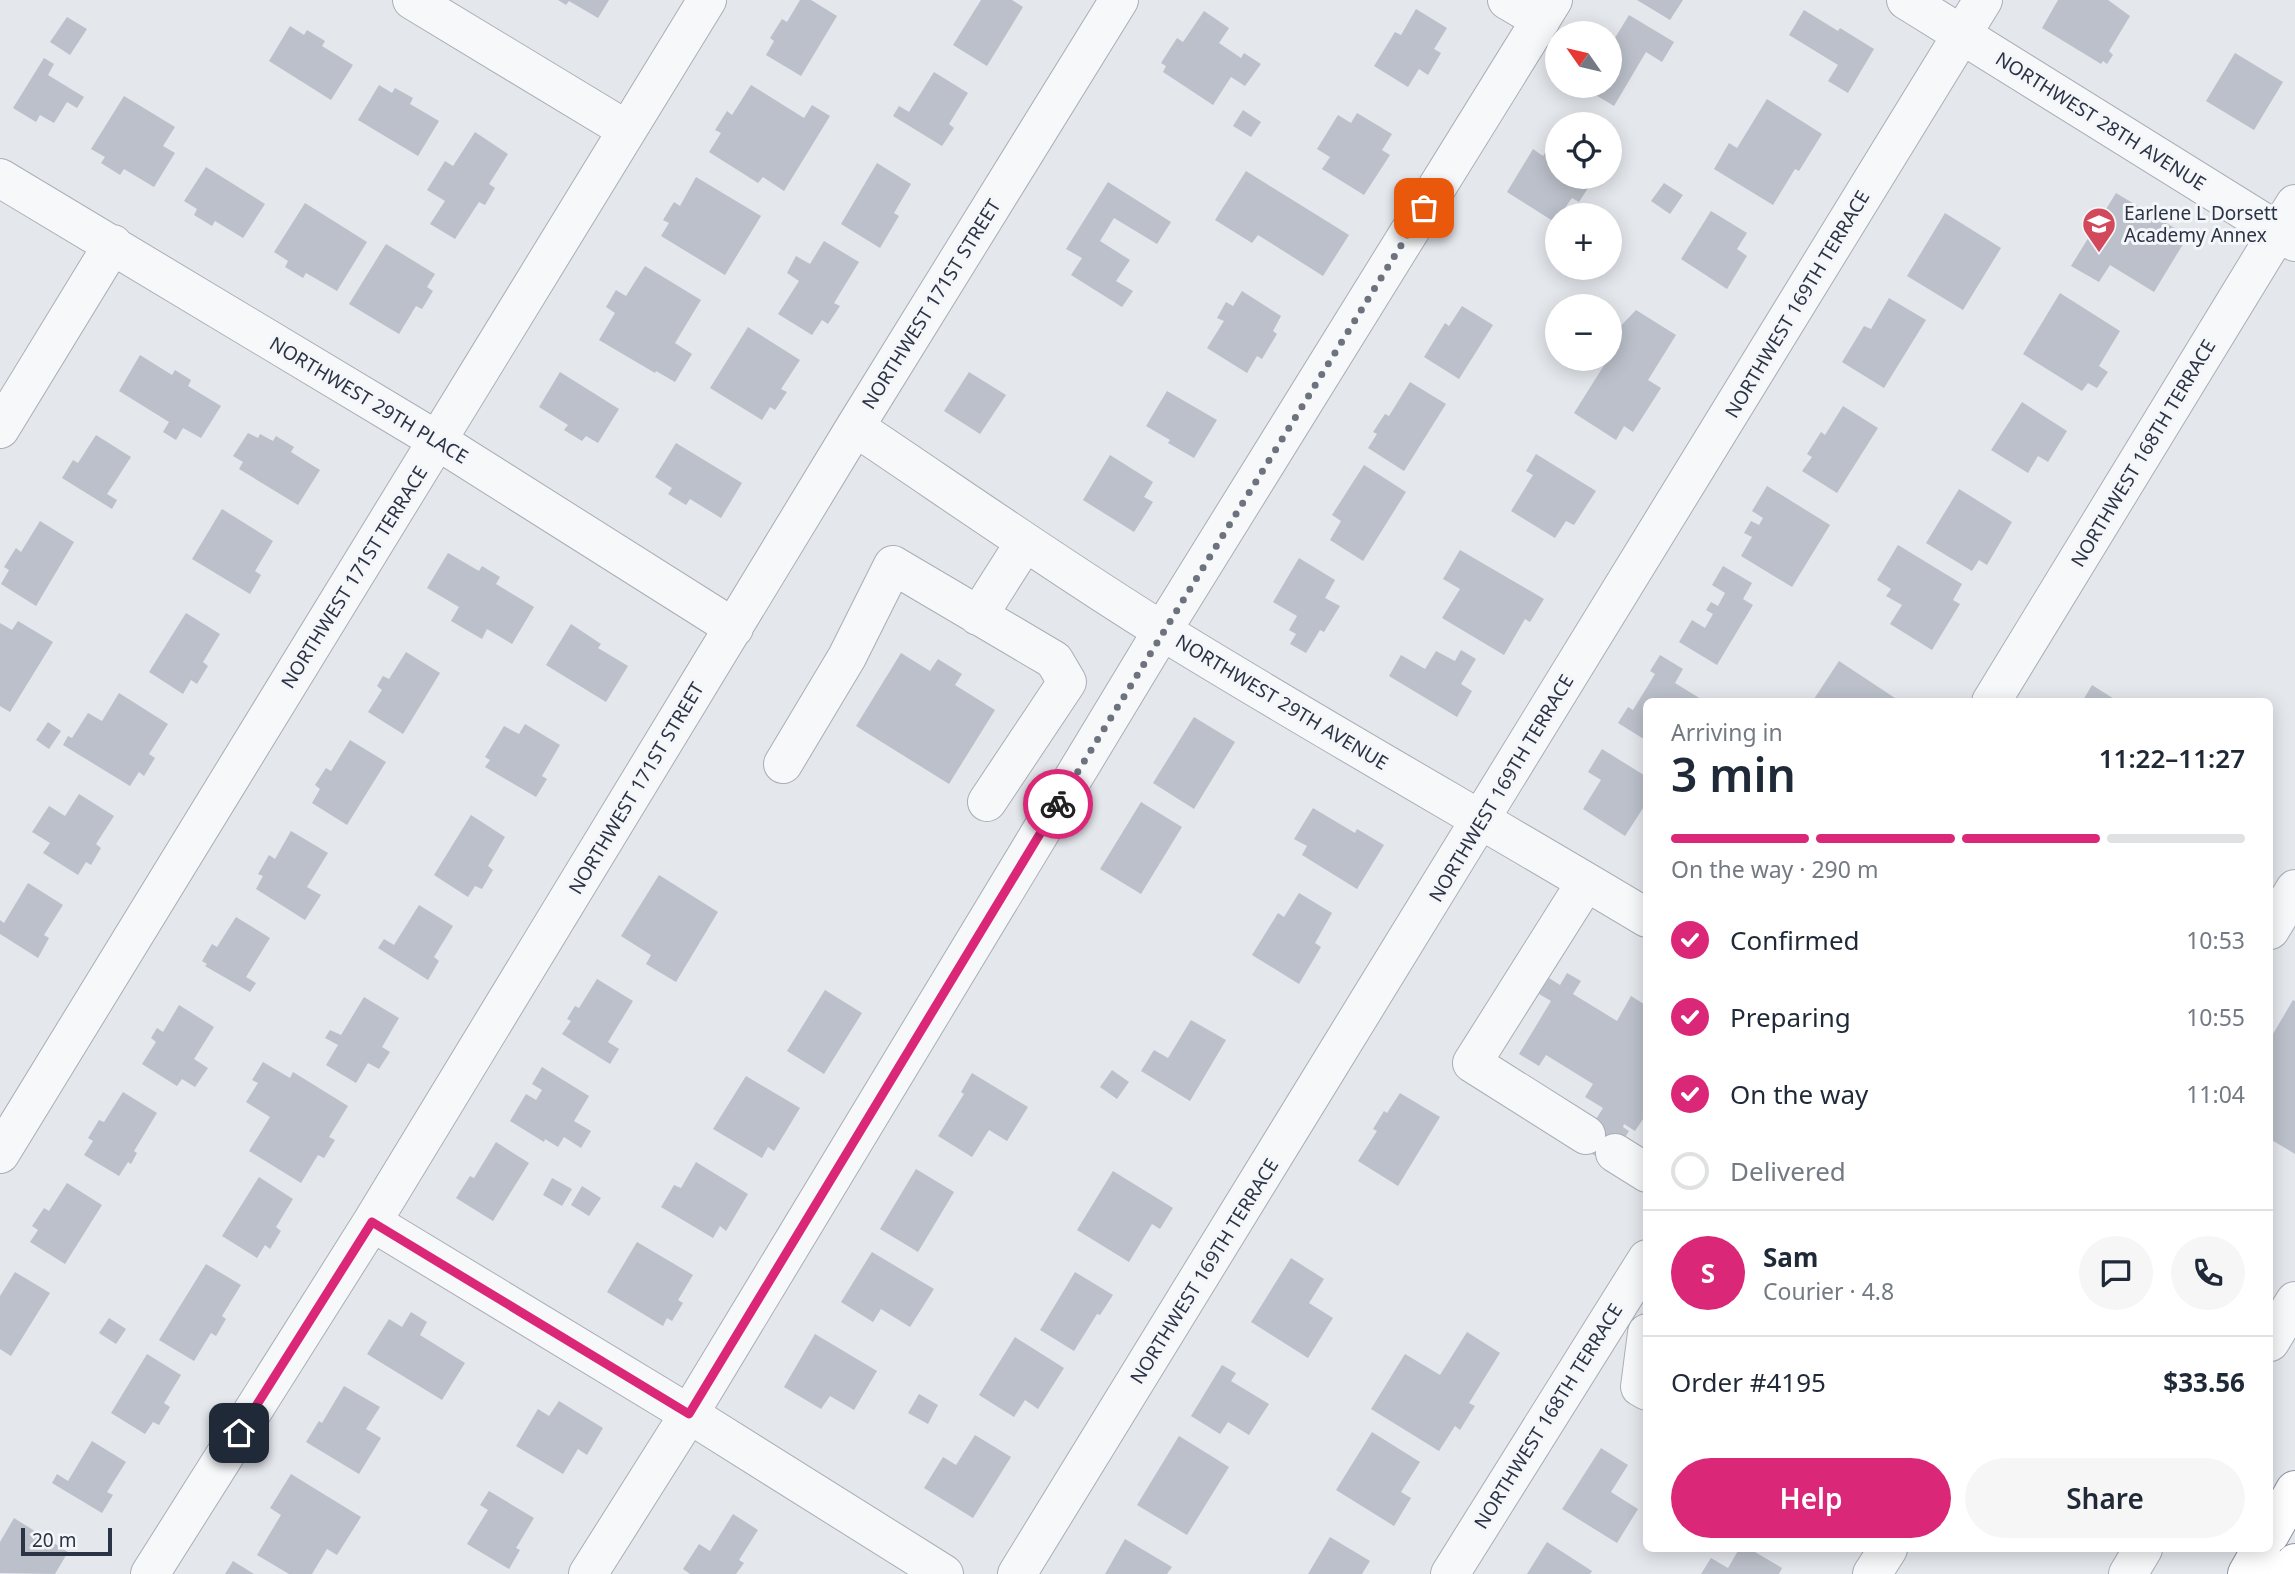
<!DOCTYPE html>
<html lang="en">
<head>
<meta charset="utf-8">
<style>
  :root { --surface:#fff; --page:#f6f6f7; --text:#1f2937; --muted:#747a83; --line:#e0e1e3; --accent:#db2777 }
  body { margin:0; font-family:"Noto Sans",sans-serif; background:var(--page); color:var(--text); height:100vh; display:flex; flex-direction:column; font-size:26px; white-space:nowrap }
  * { box-sizing:border-box; margin:0 }
  p { font-size:23px; color:var(--muted) }
  .icon { flex:none; width:38px; height:38px; fill:none; stroke:currentColor; stroke-width:2; stroke-linecap:round; stroke-linejoin:round }
  .map { position:relative; flex:1; overflow:hidden }
  .details { position:absolute; left:1643px; top:698px; width:630px; height:854px; display:flex; flex-direction:column; background:var(--surface); border-radius:10px; box-shadow:0 4px 18px #0003 }
  .details>* { flex:none }
  .needle { width:46px; rotate:304deg }
  .buttons { position:absolute; left:1545px; top:21px; display:grid; gap:14px }
  .buttons a { display:grid; place-items:center; width:77px; height:77px; border-radius:50%; background:var(--surface); box-shadow:0 4px 18px #0003; font-size:35px }
  .scale { position:absolute; left:21px; bottom:18px; width:91px; box-sizing:border-box; padding-left:7px; border:4px solid #2b3445; border-top:0; font-size:19px; line-height:24px; white-space:nowrap; color:#2b3445; -webkit-text-stroke:5px #f4f6f9; paint-order:stroke }
  .pin { position:absolute; display:grid; place-items:center; width:60px; height:60px; color:#fff; margin:-30px; border-radius:14px; box-shadow:0 4px 10px #0006 }
  .courier { position:absolute; display:grid; place-items:center; width:70px; height:70px; margin:-35px; border:5px solid #db2777; border-radius:50%; background:#fff; color:#222; box-shadow:0 2px 9px #0007 }
  .head em { font-style:normal; font-weight:600 }
  .head div { display:flex; flex-direction:column-reverse }
  .head { display:flex; align-items:center; justify-content:space-between; height:119px; padding:0 28px }
  h1 { font-size:46px; font-weight:600; line-height:52px }
  .bar { display:grid; grid-template-columns:repeat(4,1fr); gap:10px 7px; align-content:center; height:84px; padding:0 28px }
  .bar i { height:9px; border-radius:5px; background:var(--line) }
  .bar .active { background:var(--accent) }
  .bar p { grid-column:span 4 }
  .line { display:flex; align-items:center; gap:18px; padding:0 28px; border-top:2px solid var(--line) }
  .line div { flex:1 }
  .round { display:grid; place-items:center; flex:none; width:74px; height:74px; border-radius:37px; background:var(--page) }
  ol { padding:0 28px; list-style:none }
  li { display:flex; align-items:center; gap:21px; height:77px }
  li p { margin-inline-start:auto }
  li .icon { padding:7px; border-radius:50%; background:var(--accent); color:#fff; stroke-width:4 }
  li:last-child { color:var(--muted) }
  li i { width:38px; height:38px; border:4px solid var(--line); border-radius:50% }
  .action { display:flex; gap:14px; margin-top:auto; padding:14px 28px }
  .action a { flex:1; height:80px; border-radius:42px; background:var(--accent); color:#fff; font-size:28px; font-weight:600; line-height:80px; text-align:center }
  .action a+a { background:var(--page); color:var(--text) }
  .map>svg:first-child { display:block }
</style>
</head>
<body>
<div class="map">
<svg width="2295" height="1574" viewBox="0 0 2295 1574">
  <rect width="100%" height="100%" fill="#e4e7ec"/>
  <path fill="#bbc0ca" d="M558,0H609L598,18L569,1L566,5Z
    M800,0H811L837,16L801,76L766,55L774,41L770,38L782,19L787,22Z
    M981,0H1012L1023,7L987,66L953,45Z
    M1637,0H1683L1670,20Z
    M2058,0H2108L2130,16L2109,51L2113,55L2107,64L2103,61L2101,64L2042,28Z
    M1416,9L1447,28L1434,49L1441,53L1428,75L1419,69L1408,87L1374,66L1395,32L1401,35Z
    M1804,10L1838,31L1840,28L1874,49L1848,93L1828,81L1838,65L1789,35Z
    M1204,11L1229,28L1219,43L1241,58L1244,53L1261,64L1245,86L1231,77L1213,105L1163,72L1166,66L1161,63L1177,38L1183,42Z
    M1629,15L1674,42L1662,62L1646,52L1614,106L1589,91L1592,86H1610V46Z
    M67,17L87,29L70,55L50,42Z
    M290,26L304,35L307,30L325,41L322,46L353,65L331,100L269,61Z
    M2235,53L2283,82L2254,130L2206,101Z
    M44,58L54,64L48,75L84,97L77,108L67,102L54,123L40,115L36,122L13,108Z
    M934,72L968,93L949,124L954,128L942,146L893,116L899,106L909,112Z
    M379,85L392,93L395,88L413,98L410,104L439,121L418,156L358,120Z
    M751,85L804,118L812,105L830,116L784,191L763,177L758,183L709,152L721,133L715,130L727,111L732,115Z
    M124,96L175,127L163,146L175,153L154,187L124,169L120,175L101,163L105,157L91,149Z
    M1767,99L1822,134L1799,171L1795,169L1773,205L1714,169L1729,143L1737,148Z
    M1243,110L1261,122L1251,137L1233,126Z
    M1357,113L1392,134L1382,150L1390,155L1364,195L1322,169L1330,157L1317,149L1338,115L1351,123Z
    M475,132L508,154L489,184L495,188L485,205L479,202L455,239L430,224L445,201L427,190L445,161L453,166Z
    M1549,147L1558,152V177H1595L1579,202L1572,198L1560,215H1558L1556,223L1507,192L1533,149L1543,156Z
    M877,163L911,184L894,213L899,216L880,248L841,224Z
    M206,167L265,204L243,238L215,221L212,226L194,215L197,209L184,201Z
    M1246,171L1349,235L1323,276L1258,235L1252,243L1215,220Z
    M696,177L761,216L725,275L661,236L669,223L663,220L674,202L680,206Z
    M1108,182L1171,222L1157,244L1114,218L1100,241L1130,260L1116,281L1133,291L1122,307L1071,275L1082,258L1066,249Z
    M1664,183L1683,195L1670,214L1651,201Z
    M2116,193L2188,236L2154,292L2110,265L2099,282L2071,266Z
    M305,203L367,242L337,291L306,273L303,278L285,267L288,261L274,252Z
    M1711,211L1747,233L1737,249L1747,256L1727,289L1681,259Z
    M1945,213L2001,248L1963,310L1907,276Z
    M824,241L859,262L834,303L840,306L828,324L822,320L812,335L778,314L799,281L787,273L796,256L810,264Z
    M386,244L435,274L427,287L433,291L422,309L416,306L399,334L349,304Z
    M645,266L701,300L675,343L692,354L675,382L656,371L655,373L599,340L615,313L606,307L616,290L626,296Z
    M1242,291L1281,316L1273,331L1277,334L1262,359L1257,356L1247,373L1207,348L1224,321L1217,318L1226,302L1233,306Z
    M2060,293L2120,331L2099,366L2108,372L2097,388L2088,383L2082,391L2023,354Z
    M1889,298L1926,320L1884,388L1842,362L1864,326L1871,329Z
    M1462,306L1493,325L1459,379L1424,357L1445,323L1449,326Z
    M1636,310L1676,335L1648,380L1661,388L1633,432L1624,426L1616,440L1574,413L1608,359H1610V337Z
    M748,327L800,360L781,389L787,392L775,410L770,407L762,420L710,388Z
    M140,355L172,375L175,370L191,380L188,386L221,406L201,438L183,428L176,440L163,432L169,422L119,391Z
    M560,372L619,409L598,443L586,436L582,441L564,430L568,425L539,407Z
    M969,372L1006,395L980,434L944,411Z
    M1410,382L1446,404L1404,471L1368,448L1377,434L1373,432L1385,414L1389,416Z
    M1167,391L1217,420L1194,458L1168,443L1170,440L1146,426Z
    M2022,402L2067,431L2048,462L2038,456L2028,473L1991,450Z
    M1843,406L1878,428L1837,493L1802,471L1812,457L1807,454L1821,432L1825,435Z
    M248,433L258,438L260,434L273,441L276,436L294,447L291,452L320,470L298,505L239,469L243,462L233,456Z
    M96,435L131,457L107,494L117,500L112,509L62,478L73,460L78,463Z
    M676,443L742,483L721,518L690,499L686,505L668,494L672,488L655,477Z
    M1536,454L1596,491L1574,525L1566,521L1555,538L1511,511L1533,475L1526,471Z
    M1110,455L1153,482L1144,497L1153,502L1134,532L1083,500Z
    M1364,465L1406,492L1363,561L1330,540L1341,521L1332,515Z
    M1767,486L1830,525L1792,587L1741,556L1752,537L1744,533L1751,521L1759,525L1763,518L1752,511Z
    M1959,489L2012,522L1987,565L1979,560L1972,571L1926,543Z
    M222,509L273,541L255,571L261,575L250,594L192,559Z
    M40,521L74,542L36,606L1,584L9,570L4,567L16,548L21,552Z
    M1898,545L1962,584L1953,600L1960,604L1932,650L1890,624L1902,605L1886,596L1891,589L1877,580Z
    M1460,550L1544,599L1530,622L1525,619L1504,655L1442,618L1460,589L1443,579Z
    M448,553L479,571L482,566L500,577L496,584L534,607L512,644L487,629L482,639L451,621L459,607L427,588Z
    M1299,558L1335,580L1325,598L1340,606L1324,632L1320,630L1306,653L1290,644L1296,634L1289,630L1297,616L1273,602Z
    M1723,566L1752,583L1743,599L1753,605L1717,665L1679,642L1692,620L1705,628L1713,614L1706,610L1711,602L1718,606L1725,593L1712,585Z
    M186,613L220,634L203,662L208,666L197,684L191,680L183,694L149,672Z
    M18,621L53,642L10,712L0,706V623L12,630Z
    M571,624L601,644L598,648L628,666L606,702L546,665Z
    M1461,650L1476,659L1461,684L1472,691L1457,717L1389,676L1401,655L1425,669L1436,651L1455,661Z
    M406,652L440,673L403,734L368,712L382,690L377,686L383,676L389,679Z
    M901,653L930,671L938,659L962,674L955,685L995,710L949,784L856,726Z
    M1660,655L1683,669L1675,683L1701,699L1700,702H1647V741L1618,723L1628,707L1633,710L1655,674L1650,671Z
    M1839,661L1901,702H1812Z
    M2092,685L2119,702H2082Z
    M119,693L168,724L149,754L155,758L144,776L139,772L130,786L63,745L68,736L72,738L88,713L102,721Z
    M1194,717L1235,742L1194,809L1153,783Z
    M48,722L61,731L49,749L36,740Z
    M525,724L560,745L542,776L547,779L536,797L485,767L490,760L485,757L504,726L519,734Z
    M350,740L386,762L347,825L312,803L320,789L315,785L326,768L331,771Z
    M1602,749L1647,777V802L1625,836L1583,809L1601,780L1588,772Z
    M79,794L114,816L96,844L101,848L91,865L86,862L78,875L43,853L50,843L32,832L49,806L65,816Z
    M1141,802L1182,827L1141,894L1100,869Z
    M1313,808L1355,833L1357,829L1384,845L1357,889L1302,855L1307,846L1294,839Z
    M471,815L505,837L488,866L493,870L482,889L475,886L468,897L434,875Z
    M291,831L328,853L307,887L321,895L305,920L256,889L263,876L258,874L269,855L275,859Z
    M659,875L718,912L676,982L646,964L651,955L621,936Z
    M28,883L63,905L44,935L49,938L38,958L0,934V920L4,923Z
    M1299,893L1332,913L1315,943L1321,947L1299,984L1252,955L1278,913L1284,917Z
    M419,905L453,926L434,957L439,961L428,980L378,948L384,939L394,945Z
    M236,917L270,938L246,977L256,983L250,992L205,966L207,964L202,961L212,944L217,947Z
    M1567,973L1581,981L1573,994L1617,1021L1631,996L1647,1006V1117L1645,1116L1635,1131L1624,1124L1623,1127L1629,1131L1609,1164L1579,1146L1603,1108L1585,1097L1593,1084L1546,1055L1539,1066L1519,1054L1551,1001L1539,994L1549,978L1560,985Z
    M597,979L633,1001L608,1042L619,1049L610,1064L562,1034L571,1021L567,1019L575,1006L579,1008Z
    M825,990L862,1013L824,1074L787,1051Z
    M364,997L399,1018L382,1047L390,1052L379,1069L368,1063L356,1083L326,1065L338,1045L325,1038L330,1030L341,1035Z
    M2293,1000L2295,1001V1154L2270,1139V1039Z
    M179,1005L214,1027L194,1059L208,1068L195,1087L182,1079L177,1086L142,1064L156,1042L151,1038L157,1028L163,1032Z
    M1191,1020L1226,1040L1190,1101L1141,1071L1154,1050L1168,1058Z
    M263,1062L290,1078L293,1072L348,1106L329,1137L335,1140L324,1158L318,1155L301,1183L249,1151L270,1117L246,1102L258,1083L252,1080Z
    M542,1067L589,1096L574,1121L591,1131L581,1148L564,1137L558,1147L545,1139L544,1142L510,1121L526,1094L536,1100L542,1090L532,1084Z
    M1112,1070L1129,1082L1117,1099L1100,1087Z
    M972,1073L1028,1107L1007,1141L989,1130L972,1157L938,1136L964,1094L961,1092Z
    M746,1076L800,1108L774,1151L768,1147L762,1158L713,1129Z
    M123,1092L157,1113L134,1151L137,1153L131,1164L128,1162L119,1176L84,1155L93,1141L88,1138L99,1120L104,1122Z
    M1400,1093L1440,1117L1398,1186L1358,1161L1377,1131L1373,1129L1384,1111L1387,1113Z
    M496,1142L529,1163L493,1221L456,1198L470,1176L474,1178Z
    M696,1162L748,1194L726,1231L720,1226L713,1238L661,1207L674,1185L681,1188Z
    M916,1169L954,1192L918,1252L880,1229Z
    M1113,1171L1173,1208L1160,1229L1152,1224L1129,1262L1077,1230Z
    M259,1177L293,1199L276,1227L281,1231L270,1249L265,1245L257,1258L222,1236Z
    M552,1178L572,1189L562,1206L543,1195Z
    M67,1183L102,1205L65,1264L30,1242L38,1230L32,1226L44,1208L49,1211Z
    M582,1186L601,1198L589,1216L571,1205Z
    M637,1242L693,1275L678,1300L683,1303L672,1321L667,1318L663,1326L607,1292Z
    M872,1252L934,1289L910,1327L881,1309L873,1322L841,1302Z
    M1291,1258L1324,1279L1309,1303L1333,1318L1308,1358L1251,1322Z
    M206,1264L241,1285L222,1316L226,1319L216,1336L211,1333L194,1361L159,1340Z
    M15,1272L50,1293L11,1356L0,1349V1296Z
    M1075,1272L1113,1295L1100,1315L1097,1314L1074,1351L1040,1330Z
    M411,1312L427,1322L420,1335L465,1363L442,1400L367,1354L389,1319L402,1327Z
    M109,1318L126,1329L116,1344L99,1333Z
    M1467,1332L1500,1353L1469,1403L1475,1406L1460,1430L1455,1426L1439,1451L1371,1409L1405,1354L1440,1375Z
    M815,1334L877,1371L854,1410L830,1396L821,1409L784,1387Z
    M1015,1337L1064,1368L1038,1409L1025,1400L1014,1417L979,1395Z
    M147,1354L181,1375L164,1403L170,1407L159,1425L153,1422L145,1434L111,1413Z
    M1222,1365L1236,1373L1231,1381L1269,1404L1249,1435L1228,1422L1220,1434L1191,1416Z
    M344,1386L380,1407L366,1429L381,1438L359,1474L306,1442L319,1421L322,1423Z
    M919,1394L938,1405L928,1424L908,1413Z
    M559,1401L603,1428L587,1455L578,1449L563,1474L516,1446L538,1409L549,1416Z
    M1372,1432L1420,1462L1401,1492L1411,1498L1394,1526L1336,1490Z
    M975,1435L1011,1457L973,1518L924,1488L943,1457L956,1465Z
    M1179,1436L1229,1467L1187,1535L1137,1505Z
    M92,1441L126,1462L107,1492L113,1495L102,1513L52,1483L57,1474L68,1481Z
    M1601,1448L1628,1465L1611,1492L1638,1509L1617,1543L1562,1509Z
    M291,1474L361,1517L337,1555L327,1549L312,1574H289L257,1555L281,1515L270,1508Z
    M489,1491L534,1518L516,1548L520,1550L509,1569L467,1544L488,1510L480,1505Z
    M733,1514L758,1530L739,1560L744,1563L736,1574H690L683,1569L699,1544L710,1551Z
    M14,1518L68,1552L55,1574L0,1573V1542Z
    M1330,1537L1370,1561L1362,1574H1308Z
    M1125,1539L1172,1567L1167,1574H1105Z
    M1547,1542L1592,1571L1590,1574H1527Z
    M1739,1549H1750L1782,1568L1779,1574H1701L1711,1558L1728,1568Z
    M233,1561L254,1574H225Z"/>
  <g fill="none" stroke-linecap="round" stroke-linejoin="round">
    <g stroke="#a9aeb7" stroke-width="40">
      <path id="minor" d="M412,0L627,130
        M1507,0L1541,20
        M1906,0L2295,242
        M0,178L438,441L734,628
        M855,427C958,496 1059,567 1164,632C1323,730 1487,822 1647,918
        M0,429L113,244
        M978,616L1025,542
        M1991,702L2295,204
        M783,764L847,657L893,565L1054,660L1067,682L987,802
        M2270,930L2295,889
        M1586,1135L1472,1063L1586,882
        M1615,1153L1647,1173
        M0,1154L707,0
        M372,1222L689,1414L944,1574
        M1647,1333L1640,1387L1647,1391
        M2270,1342L2295,1301
        M150,1574L372,1222L855,427L1119,0
        M588,1574L689,1414L1162,631L1553,0
        M1017,1574L1983,0
        M1450,1574L1647,1259
        M1872,1574L1888,1549
        M2128,1574L2143,1549"/>
    </g>
    <g stroke="#8b94a3" stroke-width="40">
      <path id="highway" d="M2270,1534L2295,1490
        M2247,1574L2261,1549
        M2288,1574L2295,1563"/>
    </g>
    <use href="#minor" stroke="#f7f8fa" stroke-width="38"/>
    <use href="#highway" stroke="#fff" stroke-width="38"/>
  </g>
  <g fill="none" stroke-linecap="round" stroke-linejoin="round">
    <path stroke="#6c737f" stroke-width="7" stroke-dasharray="0 12.6" d="M1058,804L1424,208"/>
    <path stroke="#db2777" stroke-width="9" d="M239,1433L372,1222L689,1414L1058,804"/>
  </g>
  <defs>
    <g id="school-pin" transform="scale(1.75)"><path d="M0 17L-7.5 6A9.5 9.5 0 1 1 7.5 6Z" fill="#d1495b" stroke="#f4f6f9"/><path d="M0-5L7-2L0 1L-7-2ZM-4 1L0 2.5L4 1V4Q0 6-4 4Z" fill="#fff"/></g>
  </defs>
  <g fill-rule="evenodd">
    <use href="#school-pin" x="2099" y="224"/>
  </g>
  <g text-anchor="middle" stroke-width="6" stroke-linejoin="round" paint-order="stroke">
    <g font-size="19" fill="#2b3445" stroke="#f4f6f9">
      <text transform="translate(2101 121) rotate(32)" y="7">NORTHWEST 28TH AVENUE</text>
      <text transform="translate(931 304) rotate(-58)" y="7">NORTHWEST 171ST STREET</text>
      <text transform="translate(1797 304) rotate(-59)" y="7">NORTHWEST 169TH TERRACE</text>
      <text transform="translate(369 400) rotate(31)" y="7">NORTHWEST 29TH PLACE</text>
      <text transform="translate(2143 453) rotate(-59)" y="7">NORTHWEST 168TH TERRACE</text>
      <text transform="translate(354 577) rotate(-58)" y="7">NORTHWEST 171ST TERRACE</text>
      <text transform="translate(1282 702) rotate(31)" y="7">NORTHWEST 29TH AVENUE</text>
      <text transform="translate(636 788) rotate(-59)" y="7">NORTHWEST 171ST STREET</text>
      <text transform="translate(1501 788) rotate(-59)" y="7">NORTHWEST 169TH TERRACE</text>
      <text transform="translate(1204 1271) rotate(-58)" y="7">NORTHWEST 169TH TERRACE</text>
      <text transform="translate(1548 1416) rotate(-58)" y="7">NORTHWEST 168TH TERRACE</text>
    </g>
    <g font-size="19" fill="#2b3445" stroke="#f4f6f9" text-anchor="start">
      <text x="2124" y="220">Earlene L Dorsett<tspan x="2124" dy="22">Academy Annex</tspan></text>
    </g>
  </g>
</svg>
<div class="buttons">
<a><svg class="needle" viewBox="-14 -14 28 28"><path d="M0-13l5 13h-10z" fill="#e53935"/><path d="M0 13l5-13h-10z" fill="#747a83"/></svg></a>
<a><svg class="icon" aria-label="locate" viewBox="0 0 24 24"><circle cx="12" cy="12" r="6"/><path d="M12 2v4M12 18v4M2 12h4M18 12h4"/></svg></a>
<a>+</a>
<a>−</a>
</div>
<div class="scale">20 m</div>
<div class="pin" style="left:1424px;top:208px;background:#ea580c"><svg class="icon" aria-label="bag" viewBox="0 0 24 24"><path d="M5 8h14l-1 12H6zM9 8a3 3 0 0 1 6 0"/></svg></div>
<div class="pin" style="left:239px;top:1433px;background:#1f2937"><svg class="icon" aria-label="home" viewBox="0 0 24 24"><path d="M3 11l9-7 9 7M6 9v11h12V9"/></svg></div>
<div class="courier" style="left:1058px;top:804px"><svg class="icon" aria-label="bike" viewBox="0 0 24 24"><circle cx="6" cy="16" r="4"/><circle cx="18" cy="16" r="4"/><path d="M6 16l4-8h5l3 8M10 8l3 8H6M13 5h3"/></svg></div>
<section class="details">
<div class="head"><div><h1>3 min</h1><p>Arriving in</p></div><em>11:22–11:27</em></div>
<div class="bar"><i class="active"></i><i class="active"></i><i class="active"></i><i></i><p>On the way · 290 m</p></div>
<ol>
<li><svg class="icon" aria-label="check" viewBox="0 0 24 24"><path d="M5 12l5 5 9-10"/></svg>Confirmed<p>10:53</p></li>
<li><svg class="icon" aria-label="check" viewBox="0 0 24 24"><path d="M5 12l5 5 9-10"/></svg>Preparing<p>10:55</p></li>
<li><svg class="icon" aria-label="check" viewBox="0 0 24 24"><path d="M5 12l5 5 9-10"/></svg>On the way<p>11:04</p></li>
<li><i></i>Delivered</li>
</ol>
<div class="line" style="height:126px"><b class="round" style="background:var(--accent);color:#fff">S</b><div><b>Sam</b><p>Courier · 4.8</p></div><a class="round"><svg class="icon" aria-label="chat" viewBox="0 0 24 24"><path d="M4 5h16v11H9l-5 4z"/></svg></a><a class="round"><svg class="icon" aria-label="phone" viewBox="0 0 24 24"><path d="M5 4h4l2 5-3 2q2 4 5 5l2-3 5 2v4C11 20 4 13 5 4z"/></svg></a></div>
<div class="line" style="height:91px"><div>Order #4195</div><b>$33.56</b></div>
<div class="action"><a>Help</a><a>Share</a></div>
</section>
</div>
</body>
</html>
